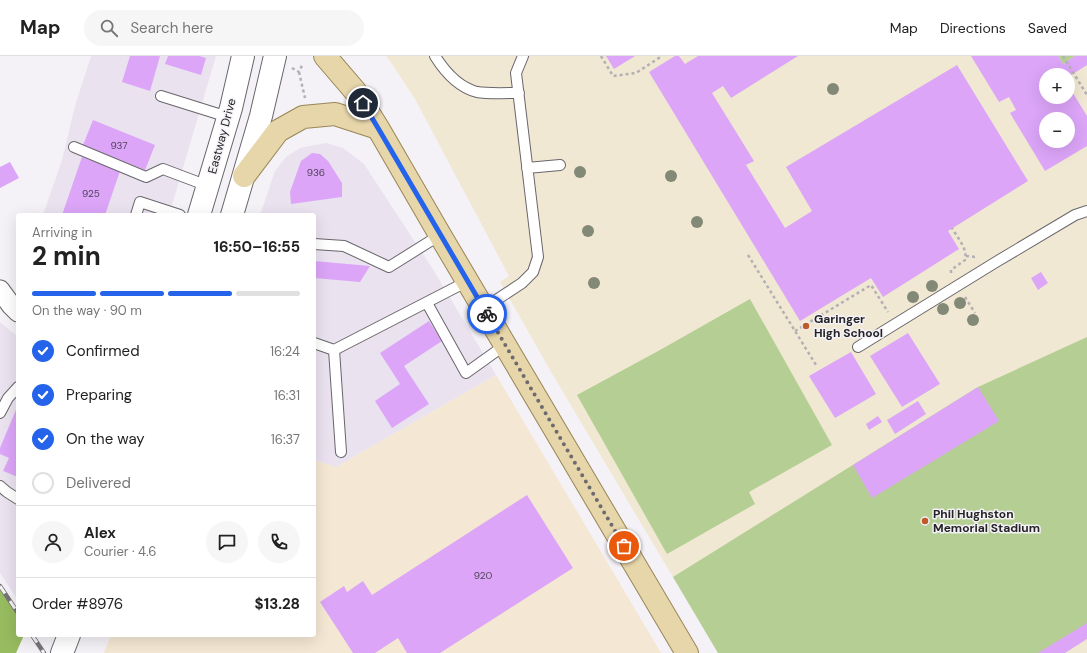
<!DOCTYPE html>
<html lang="en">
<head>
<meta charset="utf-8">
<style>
  :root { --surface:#fff; --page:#f6f6f6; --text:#222; --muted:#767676; --line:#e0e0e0; --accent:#2563eb }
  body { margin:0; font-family:"DM Sans",sans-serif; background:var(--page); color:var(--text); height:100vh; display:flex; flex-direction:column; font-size:15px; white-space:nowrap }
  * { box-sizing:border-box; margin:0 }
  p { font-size:13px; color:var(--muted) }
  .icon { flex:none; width:22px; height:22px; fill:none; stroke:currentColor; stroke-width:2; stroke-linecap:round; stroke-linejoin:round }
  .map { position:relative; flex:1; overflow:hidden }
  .details { position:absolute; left:16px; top:157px; width:300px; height:424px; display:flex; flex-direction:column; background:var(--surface); border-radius:4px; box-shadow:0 4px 16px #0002 }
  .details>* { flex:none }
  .tools { position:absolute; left:1039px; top:12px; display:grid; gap:8px }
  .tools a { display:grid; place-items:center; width:36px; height:36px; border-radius:50%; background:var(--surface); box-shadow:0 4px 16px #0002; font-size:20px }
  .pin { position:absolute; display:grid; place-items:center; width:34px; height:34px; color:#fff; margin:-17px; border:2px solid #fff; border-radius:50%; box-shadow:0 1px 4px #0007 }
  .courier { position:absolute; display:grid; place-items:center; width:40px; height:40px; margin:-20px; border:3px solid #2563eb; border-radius:50%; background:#fff; color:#222; box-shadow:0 1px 5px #0007 }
  .head em { font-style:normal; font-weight:700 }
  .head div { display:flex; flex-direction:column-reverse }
  .head { display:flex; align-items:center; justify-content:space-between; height:68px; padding:0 16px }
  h1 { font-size:26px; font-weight:700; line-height:30px }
  .bar { display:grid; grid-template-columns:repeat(4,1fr); gap:6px 4px; align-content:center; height:48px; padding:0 16px }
  .bar i { height:5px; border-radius:3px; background:var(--line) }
  .bar .current { background:var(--accent) }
  .bar p { grid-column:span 4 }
  .line { display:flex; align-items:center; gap:10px; padding:0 16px; border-top:1px solid var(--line) }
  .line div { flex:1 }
  .round { display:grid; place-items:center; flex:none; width:42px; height:42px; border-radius:21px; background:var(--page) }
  ol { padding:0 16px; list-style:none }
  li { display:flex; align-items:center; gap:12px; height:44px }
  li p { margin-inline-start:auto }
  li .icon { padding:4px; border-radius:50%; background:var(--accent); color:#fff; stroke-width:4 }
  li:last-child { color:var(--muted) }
  li i { width:22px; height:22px; border:2px solid var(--line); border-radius:50% }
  header { display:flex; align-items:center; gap:24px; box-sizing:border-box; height:56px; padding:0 20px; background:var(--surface); border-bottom:1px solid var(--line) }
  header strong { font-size:19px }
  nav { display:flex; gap:22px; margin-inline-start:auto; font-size:14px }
  .search { width:280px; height:36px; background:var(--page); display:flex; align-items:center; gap:10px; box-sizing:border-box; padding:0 14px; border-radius:22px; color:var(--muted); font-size:15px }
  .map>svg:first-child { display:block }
</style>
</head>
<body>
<header>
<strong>Map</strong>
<div class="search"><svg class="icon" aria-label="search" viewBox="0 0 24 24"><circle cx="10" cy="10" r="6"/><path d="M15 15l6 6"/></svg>Search here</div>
<nav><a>Map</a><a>Directions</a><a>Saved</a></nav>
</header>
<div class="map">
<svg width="1087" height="597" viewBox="0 0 1087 597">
  <rect width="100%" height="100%" fill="#f4f1f7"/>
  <path fill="#eae2ef" d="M91,0H216L169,159H43L62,104L75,50Z
    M326,87L343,92L364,108L434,215L496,319L336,411L314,404V159H260L275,115L286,101L300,92Z
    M0,266L18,281V544L0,517Z"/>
  <path fill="#f4e7d3" d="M496,319L661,597H104L111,579H314V404L336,411Z"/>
  <path fill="#f0e8d2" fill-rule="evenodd" d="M386,0H1087V597H718L550,314L500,226L509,220L415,43L394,11ZM1046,19H1068V41H1046ZM1046,63H1068V85H1046Z"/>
  <path fill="#b5ce94" d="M1058,0H1075L1063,8Z
    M750,243L832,389L749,436L755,448L667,498L577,339L660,294Z
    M1087,281V570L1047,597H718L673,521L978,331Z"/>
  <path fill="#97bb5f" d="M0,531L18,558V579H24L16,597H0Z"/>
  <path fill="#dca5f8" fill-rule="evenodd" d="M130,0H160L150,35L122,26Z
    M168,0H199L206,2L201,19L165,8Z
    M606,0H635L614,13Z
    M675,0H679L685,8L698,0H798L731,42L723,30L712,37L754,105L746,109L785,172L812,155L786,111L957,9L1028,125L948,175L959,193L883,241L871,222L800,265L649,16Z
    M971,0H1058L1063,8L1075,0H1087V9L1068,21V19H1046V41H1068V29L1087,60V90L1045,115L1010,57L1016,54L1009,41L999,46ZM1046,63H1068V85H1046Z
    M93,64L155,89L145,114L83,89Z
    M312,97L320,98L328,105L342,127V141L291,148L290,136L301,105Z
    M82,101L120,115L105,159H62Z
    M10,106L19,122L0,132V111Z
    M314,205L370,210L360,226L314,222Z
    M1041,216L1048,227L1038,234L1031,222Z
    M429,265L442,285L404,310L429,348L392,372L375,345L400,328L380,297Z
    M908,277L940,328L902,351L870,300Z
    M851,296L876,338L835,362L809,320Z
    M978,331L999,365L872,442L853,409Z
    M918,345L926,358L895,378L887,364Z
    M18,349V421L3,415L9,402L0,398V392Z
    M878,360L882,366L869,374L866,368Z
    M527,439L573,512L440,597H407L398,582L375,597H353L320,546L344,530L347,536L363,525L372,539Z
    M1087,567V583L1065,597H1038Z"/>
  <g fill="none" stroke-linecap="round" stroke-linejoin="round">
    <g stroke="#69666b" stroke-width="12">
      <path id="service" d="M435,0C445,16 458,31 477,36C488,38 507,37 519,37
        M161,40L228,61
        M74,91L146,121L163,113L208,130
        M527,112L560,109
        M136,159L140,146L180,159
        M314,188L344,190L389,211L440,179
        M427,247L466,317L505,289
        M484,252L522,227L533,216L538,201L516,17L523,0
        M314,287L334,294L468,225
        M858,291L996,206L1075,159L1087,155
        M334,294L341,396
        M0,357L8,342L18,331
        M0,430L7,436L18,443"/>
    </g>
    <g stroke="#69666b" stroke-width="21">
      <path id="minor" d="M0,234L11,249L18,256"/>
    </g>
    <g stroke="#69666b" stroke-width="24">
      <path id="secondary" d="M199,159L231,52L243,0
        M232,159L261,60L275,0
        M62,597L69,579"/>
    </g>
    <g stroke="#988656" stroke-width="24">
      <path id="primary" d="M325,0L355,35L378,72L440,179L687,597
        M244,120L278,75L303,61L335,58L378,72"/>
    </g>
    <path stroke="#b3b0b5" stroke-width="2.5" stroke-dasharray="3 3" stroke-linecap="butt" d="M601,0L613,20L636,17L662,0
      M1063,0L1087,39
      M292,12L299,16L303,7
      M299,16L305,42
      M748,199L816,309
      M966,200L976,201
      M951,217V214L965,204C968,193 957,181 952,172
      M965,241L975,257
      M795,275L871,229L888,256"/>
    <use href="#service" stroke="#fff" stroke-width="10"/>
    <use href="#minor" stroke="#fff" stroke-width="19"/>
    <use href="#secondary" stroke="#fff" stroke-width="22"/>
    <use href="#primary" stroke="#e7d6aa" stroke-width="22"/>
    <g stroke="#767478" stroke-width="4.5">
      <path id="rail" d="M0,530L18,557
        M32,579L44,597"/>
    </g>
    <use href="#rail" stroke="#f4f1f7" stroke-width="3" stroke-dasharray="9" stroke-linecap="butt"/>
  </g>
  <g fill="#838977">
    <circle cx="833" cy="33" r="6"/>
    <circle cx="580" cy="116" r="6"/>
    <circle cx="671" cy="120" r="6"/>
    <circle cx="697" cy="166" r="6"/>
    <circle cx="588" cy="175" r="6"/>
    <circle cx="594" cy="227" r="6"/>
    <circle cx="932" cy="230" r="6"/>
    <circle cx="913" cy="241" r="6"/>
    <circle cx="960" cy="247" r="6"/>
    <circle cx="943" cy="253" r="6"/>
    <circle cx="973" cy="264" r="6"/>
  </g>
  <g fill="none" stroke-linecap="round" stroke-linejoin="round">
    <path stroke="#6d6b6e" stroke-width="4" stroke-dasharray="0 7.2" d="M487,258L624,490"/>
    <path stroke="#2563eb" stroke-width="5" d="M363,47L378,72L487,258"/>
  </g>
  <g fill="#bf5928" stroke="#f4f1f7" stroke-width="1.5">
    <circle cx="806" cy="270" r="4"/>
    <circle cx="925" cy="465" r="4"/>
  </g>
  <g text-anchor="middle" stroke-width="3" stroke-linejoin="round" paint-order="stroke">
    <g font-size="10" fill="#52445a">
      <text x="119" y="93">937</text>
      <text x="316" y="120">936</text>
      <text x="91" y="141">925</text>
      <text x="483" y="523">920</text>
    </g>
    <g font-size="12" fill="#242325" stroke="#f4f1f7">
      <text transform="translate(222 80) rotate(-75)" y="4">Eastway Drive</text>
    </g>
    <g font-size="12" font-weight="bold" fill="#242325" stroke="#f4f1f7" text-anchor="start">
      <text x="814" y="267">Garinger<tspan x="814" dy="14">High School</tspan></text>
      <text x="933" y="462">Phil Hughston<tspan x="933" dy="14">Memorial Stadium</tspan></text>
    </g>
  </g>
</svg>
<div class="tools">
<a>+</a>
<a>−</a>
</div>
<div class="pin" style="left:624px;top:490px;background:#ea580c"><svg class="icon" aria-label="bag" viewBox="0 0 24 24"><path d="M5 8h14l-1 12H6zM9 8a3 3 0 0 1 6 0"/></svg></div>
<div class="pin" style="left:363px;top:47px;background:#1f2937"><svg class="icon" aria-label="home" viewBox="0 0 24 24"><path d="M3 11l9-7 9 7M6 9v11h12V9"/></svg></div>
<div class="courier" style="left:487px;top:258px"><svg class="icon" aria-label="bike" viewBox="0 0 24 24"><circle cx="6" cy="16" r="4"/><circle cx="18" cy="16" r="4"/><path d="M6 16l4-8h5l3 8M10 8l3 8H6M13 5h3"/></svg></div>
<section class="details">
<div class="head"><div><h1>2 min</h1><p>Arriving in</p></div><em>16:50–16:55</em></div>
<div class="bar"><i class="current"></i><i class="current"></i><i class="current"></i><i></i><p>On the way · 90 m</p></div>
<ol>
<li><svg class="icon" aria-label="check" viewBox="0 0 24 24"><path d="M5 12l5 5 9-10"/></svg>Confirmed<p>16:24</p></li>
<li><svg class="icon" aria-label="check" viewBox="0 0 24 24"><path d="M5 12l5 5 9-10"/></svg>Preparing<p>16:31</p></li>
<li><svg class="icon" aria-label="check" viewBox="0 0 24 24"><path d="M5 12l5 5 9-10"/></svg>On the way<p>16:37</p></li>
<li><i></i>Delivered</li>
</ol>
<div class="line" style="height:72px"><a class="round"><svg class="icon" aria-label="person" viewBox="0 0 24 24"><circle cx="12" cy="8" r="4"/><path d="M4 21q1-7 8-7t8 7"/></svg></a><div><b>Alex</b><p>Courier · 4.6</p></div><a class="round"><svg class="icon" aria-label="chat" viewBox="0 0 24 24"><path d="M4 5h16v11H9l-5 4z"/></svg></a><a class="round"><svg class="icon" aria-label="phone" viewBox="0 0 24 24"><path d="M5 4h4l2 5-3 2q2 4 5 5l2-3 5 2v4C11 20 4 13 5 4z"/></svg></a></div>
<div class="line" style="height:52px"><div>Order #8976</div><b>$13.28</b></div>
</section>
</div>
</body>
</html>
